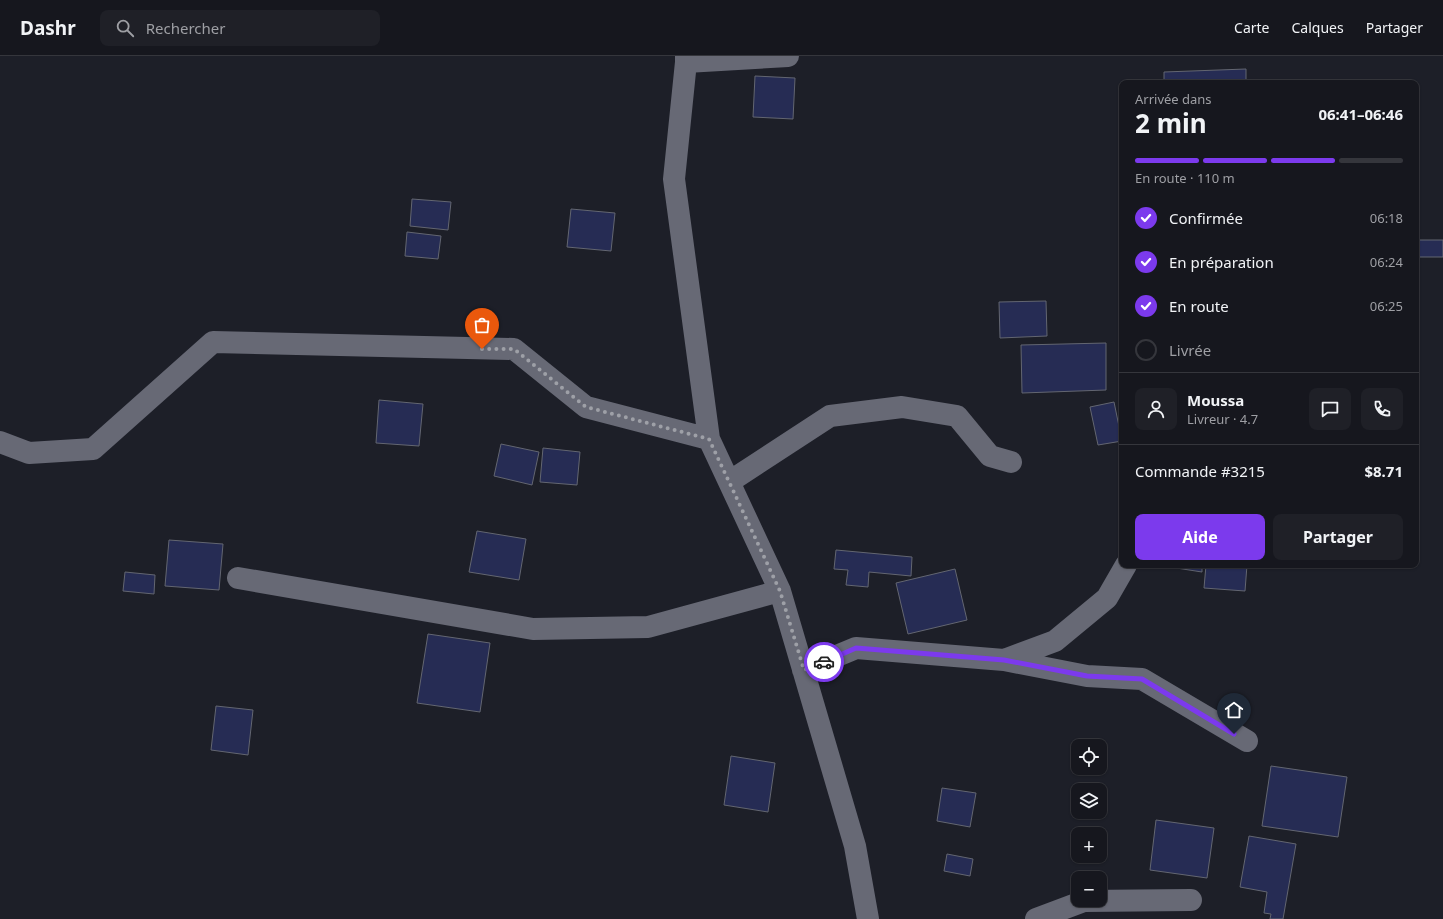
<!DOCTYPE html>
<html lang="fr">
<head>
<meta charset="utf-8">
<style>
  :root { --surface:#16171e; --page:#1f2027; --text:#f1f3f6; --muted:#9e9fa4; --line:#35363c; --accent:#7c3aed }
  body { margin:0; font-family:"Noto Sans",sans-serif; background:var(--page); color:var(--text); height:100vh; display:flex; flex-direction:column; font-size:15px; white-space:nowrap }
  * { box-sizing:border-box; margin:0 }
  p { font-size:13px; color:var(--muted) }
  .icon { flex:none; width:22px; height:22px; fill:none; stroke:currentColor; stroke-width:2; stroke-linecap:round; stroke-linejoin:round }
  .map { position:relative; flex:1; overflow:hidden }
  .panel { position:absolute; left:1119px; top:24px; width:300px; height:488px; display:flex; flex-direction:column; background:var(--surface); border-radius:8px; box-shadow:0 1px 3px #0004,0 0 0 1px var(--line) }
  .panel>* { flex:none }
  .tools { position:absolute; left:1071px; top:683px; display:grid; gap:8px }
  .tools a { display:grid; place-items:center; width:36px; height:36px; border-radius:8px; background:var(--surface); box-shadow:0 1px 3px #0004,0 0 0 1px var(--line); font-size:20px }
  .pin { position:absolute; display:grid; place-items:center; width:34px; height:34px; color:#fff; margin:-41px -17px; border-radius:50% 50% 50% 0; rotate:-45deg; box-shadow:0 0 4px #0007 }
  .pin .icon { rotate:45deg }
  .courier { position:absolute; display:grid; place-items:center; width:40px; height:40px; margin:-20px; border:3px solid #7c3aed; border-radius:50%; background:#fff; color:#222; box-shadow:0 1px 5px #0007 }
  .head em { font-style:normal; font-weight:700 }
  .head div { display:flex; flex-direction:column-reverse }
  .head { display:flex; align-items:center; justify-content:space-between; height:68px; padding:0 16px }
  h1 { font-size:26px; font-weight:700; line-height:30px }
  .bar { display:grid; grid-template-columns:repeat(4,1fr); gap:6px 4px; align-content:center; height:48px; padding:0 16px }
  .bar i { height:5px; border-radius:3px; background:var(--line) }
  .bar .selected { background:var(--accent) }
  .bar p { grid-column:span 4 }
  .line { display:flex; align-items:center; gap:10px; padding:0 16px; border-top:1px solid var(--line) }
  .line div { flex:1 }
  .round { display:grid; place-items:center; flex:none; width:42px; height:42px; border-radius:8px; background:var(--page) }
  ol { padding:0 16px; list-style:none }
  li { display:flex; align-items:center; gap:12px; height:44px }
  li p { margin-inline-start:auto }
  li .icon { padding:4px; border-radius:50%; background:var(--accent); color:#fff; stroke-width:4 }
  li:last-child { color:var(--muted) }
  li i { width:22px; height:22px; border:2px solid var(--line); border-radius:50% }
  .action { display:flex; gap:8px; margin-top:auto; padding:8px 16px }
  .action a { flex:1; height:46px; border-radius:8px; background:var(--accent); color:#fff; font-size:16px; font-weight:700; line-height:46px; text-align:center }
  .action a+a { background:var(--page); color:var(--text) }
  header { display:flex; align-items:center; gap:24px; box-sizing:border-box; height:56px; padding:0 20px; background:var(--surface); border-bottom:1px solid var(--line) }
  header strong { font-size:19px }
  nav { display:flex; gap:22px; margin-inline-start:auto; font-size:14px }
  .search { width:280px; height:36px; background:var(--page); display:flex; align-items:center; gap:10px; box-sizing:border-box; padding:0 14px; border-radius:8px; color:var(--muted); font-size:15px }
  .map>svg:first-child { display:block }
</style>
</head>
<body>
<header>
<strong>Dashr</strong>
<div class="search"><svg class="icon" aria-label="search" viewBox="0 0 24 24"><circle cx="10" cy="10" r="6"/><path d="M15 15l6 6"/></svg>Rechercher</div>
<nav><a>Carte</a><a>Calques</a><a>Partager</a></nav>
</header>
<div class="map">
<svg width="1443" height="863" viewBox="0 0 1443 863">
  <rect width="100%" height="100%" fill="#1d1f28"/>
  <path fill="#262c54" stroke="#636671" d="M1246,13V27H1164V16Z
    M755,20L795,22L793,63L753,61Z
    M412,143L451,146L448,174L410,170Z
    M571,153L615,157L611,195L567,191Z
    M407,176L441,180L438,203L405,200Z
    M1416,184H1443V201H1416Z
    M1046,245L1047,280L1000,282L999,246Z
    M1106,287V334L1022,337L1021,289Z
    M379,344L423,348L419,390L376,387Z
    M1114,346L1122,385L1098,389L1090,351Z
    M501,388L539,396L532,429L494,420Z
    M543,392L580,396L577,429L540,426Z
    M477,475L526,483L519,524L469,516Z
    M169,484L223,488L219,534L165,530Z
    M836,494L912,501L911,520L869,516L868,531L846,529L848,514L834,513Z
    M1170,509H1202V516L1170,511Z
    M1206,509H1247L1245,535L1204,532Z
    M955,513L967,564L908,578L896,527Z
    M125,516L155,519L154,538L123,535Z
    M428,578L490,587L480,656L417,647Z
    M216,650L253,654L248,699L211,694Z
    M731,700L775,707L768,756L724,749Z
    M1271,710L1347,721L1338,781L1262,770Z
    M942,732L976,737L970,771L937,765Z
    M1156,764L1214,772L1207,822L1150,814Z
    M1249,780L1296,788L1283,863H1270L1271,858L1264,857L1267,836L1240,831Z
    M947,798L973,803L970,820L944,815Z"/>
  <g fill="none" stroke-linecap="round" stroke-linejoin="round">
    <path stroke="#676975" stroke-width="22" d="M686,0V6L674,123L709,383L780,535L855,790L868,863
      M686,6L788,0
      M0,386L29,397L93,393L213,286L514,293L586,351L709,383
      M729,426L830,360L902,351L957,360L990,400L1011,406
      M238,522L533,573L648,571L780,535
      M1004,604L1087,620L1142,623L1247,685
      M803,614L856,592L1004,604L1055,585L1107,542L1126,509
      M1036,863L1084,845L1191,844"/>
  </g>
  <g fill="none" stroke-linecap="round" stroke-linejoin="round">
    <path stroke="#9ea0a7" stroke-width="4" stroke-dasharray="0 7.2" d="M482,293H514L586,351L709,383L780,535L804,614L824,606"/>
    <path stroke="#7c3aed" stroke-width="5" d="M824,606L856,592L1004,604L1087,620L1142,623L1234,678"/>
  </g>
</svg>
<div class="tools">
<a><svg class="icon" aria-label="locate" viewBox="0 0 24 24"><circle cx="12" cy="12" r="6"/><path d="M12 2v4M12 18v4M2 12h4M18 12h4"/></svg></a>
<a><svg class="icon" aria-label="layers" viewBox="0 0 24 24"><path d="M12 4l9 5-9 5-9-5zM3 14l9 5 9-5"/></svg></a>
<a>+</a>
<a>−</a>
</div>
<div class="pin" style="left:482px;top:293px;background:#ea580c"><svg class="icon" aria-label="bag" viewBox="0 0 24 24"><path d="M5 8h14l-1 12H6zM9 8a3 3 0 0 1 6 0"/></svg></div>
<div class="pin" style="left:1234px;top:678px;background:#1f2937"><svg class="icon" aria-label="home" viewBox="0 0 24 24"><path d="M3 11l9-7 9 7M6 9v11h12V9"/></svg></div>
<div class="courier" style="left:824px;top:606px"><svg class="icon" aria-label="car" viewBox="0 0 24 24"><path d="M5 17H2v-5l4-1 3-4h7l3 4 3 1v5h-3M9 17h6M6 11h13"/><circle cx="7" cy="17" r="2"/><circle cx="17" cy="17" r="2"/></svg></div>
<section class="panel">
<div class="head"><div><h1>2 min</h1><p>Arrivée dans</p></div><em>06:41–06:46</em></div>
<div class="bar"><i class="selected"></i><i class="selected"></i><i class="selected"></i><i></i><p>En route · 110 m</p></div>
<ol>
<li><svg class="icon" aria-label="check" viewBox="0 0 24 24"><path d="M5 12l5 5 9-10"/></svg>Confirmée<p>06:18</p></li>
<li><svg class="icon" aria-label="check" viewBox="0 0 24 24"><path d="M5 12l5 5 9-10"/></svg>En préparation<p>06:24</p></li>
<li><svg class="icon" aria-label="check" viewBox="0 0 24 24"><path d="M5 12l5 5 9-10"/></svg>En route<p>06:25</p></li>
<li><i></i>Livrée</li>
</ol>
<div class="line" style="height:72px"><a class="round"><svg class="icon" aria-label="person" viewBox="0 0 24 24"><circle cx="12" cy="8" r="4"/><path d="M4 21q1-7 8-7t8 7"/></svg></a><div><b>Moussa</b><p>Livreur · 4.7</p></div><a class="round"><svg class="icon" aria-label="chat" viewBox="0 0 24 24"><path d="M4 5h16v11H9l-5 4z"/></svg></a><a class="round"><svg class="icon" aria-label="phone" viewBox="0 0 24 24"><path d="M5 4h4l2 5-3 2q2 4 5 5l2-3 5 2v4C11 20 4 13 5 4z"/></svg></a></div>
<div class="line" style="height:52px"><div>Commande #3215</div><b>$8.71</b></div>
<div class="action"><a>Aide</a><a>Partager</a></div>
</section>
</div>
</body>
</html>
